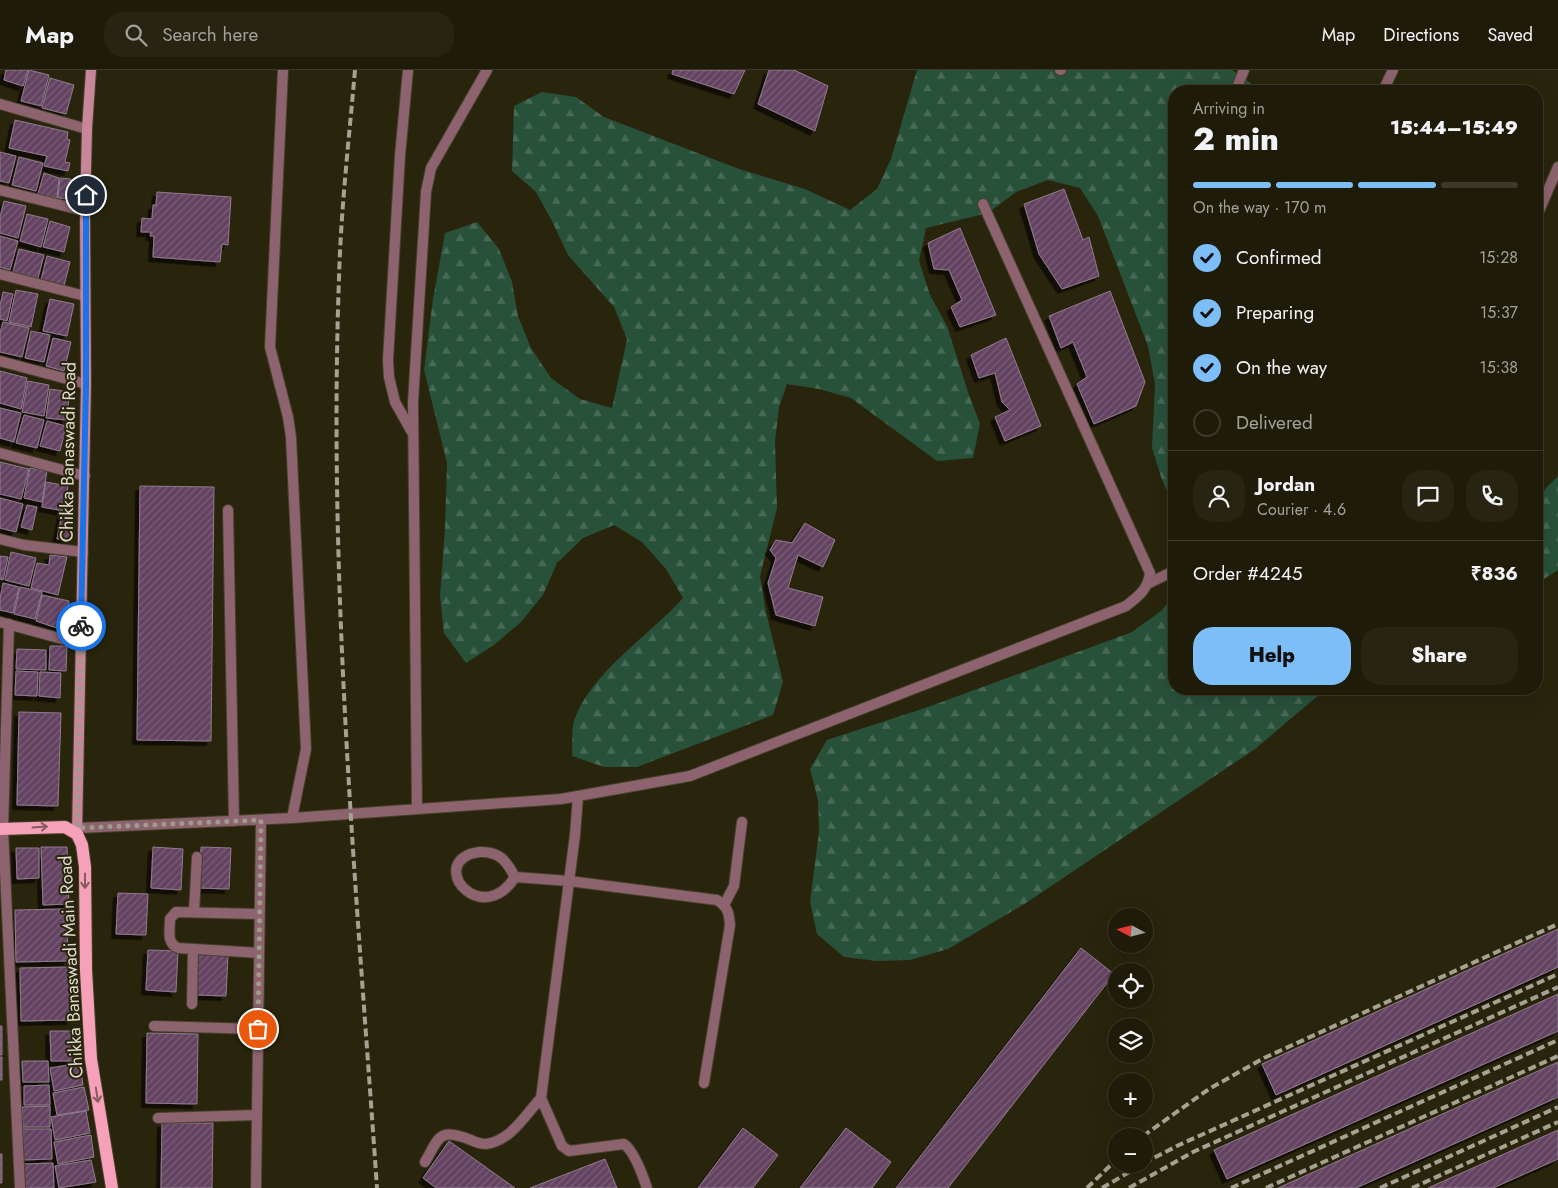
<!DOCTYPE html>
<html lang="en">
<head>
<meta charset="utf-8">
<style>
  :root { --surface:#1f1b09; --page:#272412; --text:#f1f3f6; --muted:#a1a19c; --line:#3c392a; --accent:#7dbef9 }
  body { margin:0; font-family:Jost,sans-serif; background:var(--page); color:var(--text); height:100vh; display:flex; flex-direction:column; font-size:19px; white-space:nowrap }
  * { box-sizing:border-box; margin:0 }
  p { font-size:16px; color:var(--muted) }
  .icon { flex:none; width:28px; height:28px; fill:none; stroke:currentColor; stroke-width:2; stroke-linecap:round; stroke-linejoin:round }
  .map { position:relative; flex:1; overflow:hidden }
  .details { position:absolute; left:1168px; top:15px; width:375px; height:610px; display:flex; flex-direction:column; background:var(--surface); border-radius:20px; box-shadow:0 5px 20px #0002,0 0 0 1px var(--line) }
  .details>* { flex:none }
  .needle { width:32px; rotate:277deg }
  .fabs { position:absolute; left:1108px; top:838px; display:grid; gap:10px }
  .fabs a { display:grid; place-items:center; width:45px; height:45px; border-radius:50%; background:var(--surface); box-shadow:0 5px 20px #0002,0 0 0 1px var(--line); font-size:25px }
  .pin { position:absolute; display:grid; place-items:center; width:42px; height:42px; color:#fff; margin:-21px; border:2px solid #fff; border-radius:50%; box-shadow:0 1px 5px #0007 }
  .courier { position:absolute; display:grid; place-items:center; width:50px; height:50px; margin:-25px; border:4px solid #1a73e8; border-radius:50%; background:#fff; color:#222; box-shadow:0 1px 6px #0007 }
  .overview em { font-style:normal; font-weight:800 }
  .overview div { display:flex; flex-direction:column-reverse }
  .overview { display:flex; align-items:center; justify-content:space-between; height:85px; padding:0 25px }
  h1 { font-size:32px; font-weight:800; line-height:38px }
  .bar { display:grid; grid-template-columns:repeat(4,1fr); gap:8px 5px; align-content:center; height:60px; padding:0 25px }
  .bar i { height:6px; border-radius:4px; background:var(--line) }
  .bar .active { background:var(--accent) }
  .bar p { grid-column:span 4 }
  .line { display:flex; align-items:center; gap:12px; padding:0 25px; border-top:1px solid var(--line) }
  .line div { flex:1 }
  .round { display:grid; place-items:center; flex:none; width:52px; height:52px; border-radius:20px; background:var(--page) }
  ol { padding:0 25px; list-style:none }
  li { display:flex; align-items:center; gap:15px; height:55px }
  li p { margin-inline-start:auto }
  li .icon { padding:5px; border-radius:50%; background:var(--accent); color:#111; stroke-width:4 }
  li:last-child { color:var(--muted) }
  li i { width:28px; height:28px; border:2px solid var(--line); border-radius:50% }
  .primary-button { display:flex; gap:10px; margin-top:auto; padding:10px 25px }
  .primary-button a { flex:1; height:58px; border-radius:20px; background:var(--accent); color:#111; font-size:20px; font-weight:800; line-height:58px; text-align:center }
  .primary-button a+a { background:var(--page); color:var(--text) }
  header { display:flex; align-items:center; gap:30px; box-sizing:border-box; height:70px; padding:0 25px; background:var(--surface); border-bottom:1px solid var(--line) }
  header strong { font-size:24px }
  nav { display:flex; gap:28px; margin-inline-start:auto; font-size:18px }
  .search { width:350px; height:45px; background:var(--page); display:flex; align-items:center; gap:12px; box-sizing:border-box; padding:0 18px; border-radius:20px; color:var(--muted); font-size:19px }
  .map>svg:first-child { display:block }
</style>
</head>
<body>
<header>
<strong>Map</strong>
<div class="search"><svg class="icon" aria-label="search" viewBox="0 0 24 24"><circle cx="10" cy="10" r="6"/><path d="M15 15l6 6"/></svg>Search here</div>
<nav><a>Map</a><a>Directions</a><a>Saved</a></nav>
</header>
<div class="map">
<svg width="1558" height="1118" viewBox="0 0 1558 1118">
  <defs>
    <pattern id="forest-firs" width="22" height="20" patternUnits="userSpaceOnUse" patternTransform="scale(1.25)"><rect width="22" height="20" fill="#28513a"/><path d="M5 1l3.5 6h-7zM16 11l3.5 6h-7z" fill="#476955"/></pattern>
    <pattern id="building-hatch" width="6" height="6" patternUnits="userSpaceOnUse" patternTransform="scale(1.25)"><rect width="6" height="6" fill="#644362"/><path d="M-1 1l2-2M0 6l6-6M5 7l2-2" fill="none" stroke="#7a5e77"/></pattern>
    <filter id="shadow"><feDropShadow dx="-4.5" dy="4.5" stdDeviation="0" flood-color="#0009"/></filter>
  </defs>
  <rect width="100%" height="100%" fill="#29240c"/>
  <path fill="url(#forest-firs)" d="M917,0H1232L1262,21H1174V436L1162,410L1152,378L1155,314L1148,276L1098,146L1080,118L1048,110L1016,122L988,143L926,158L919,191L930,225L947,256L968,322L980,354L973,388L937,391L851,328L819,319L787,314L779,337L775,371L777,438L760,506L766,542L783,612L773,645L637,697H604L572,686C573,675 571,661 574,651C590,603 650,565 683,528L666,499L642,472L614,455L583,468L557,493L543,525L521,552L494,575L466,593L444,563L440,526L445,458L447,393L424,300L433,229L445,163L477,152L499,179L512,212L518,246L531,278L551,308L580,329L612,338L627,269L614,237L568,185L553,153L536,122L512,101L514,36L542,22L576,27L604,47L739,99L805,119L850,140L877,119L891,89Z
    M1558,406V500L1536,514V434L1546,418Z
    M1174,526V619H1326L1255,679L1026,833L948,879L910,890L877,891L844,887L817,864L810,832L819,762L818,730L810,699L827,670L928,637L1132,562L1161,541Z"/>
  <path fill="url(#building-hatch)" stroke="#917b8f" filter="url(#shadow)" d="M6,0H28L23,16L4,10Z
    M29,0L49,5L41,36L21,31Z
    M673,0H745L734,24L672,4Z
    M769,0H794L828,16L815,61L758,34Z
    M50,8L74,15L66,44L42,38Z
    M15,50L68,62L67,69L70,70L65,92L70,93L68,101L44,96L47,86L9,78Z
    M0,82L16,86L9,113L0,111Z
    M19,87L43,93L36,121L12,115Z
    M44,103L59,108L57,128L38,124Z
    M60,108L71,109L70,129L58,128Z
    M1064,119L1083,170L1089,167L1099,206L1062,219L1039,184L1024,134Z
    M157,122L231,127L228,175L222,174L220,192L153,187L154,166H150L151,162H141L142,148L152,149L153,135H156Z
    M4,131L26,136L18,168L0,163V147Z
    M27,144L48,149L41,177L20,171Z
    M50,151L70,157L64,182L43,177Z
    M960,158L996,245L960,257L951,237L962,230L949,200L934,199L928,173Z
    M0,166L18,171L10,200L0,197Z
    M19,179L44,185L38,208L13,202Z
    M47,186L70,192L64,216L41,210Z
    M16,220L38,224L31,257L9,252Z
    M1110,221L1145,312L1136,336L1094,354L1077,314L1087,307L1073,272L1061,278L1049,246Z
    M3,222L13,224L7,251L0,249V236Z
    M50,229L74,234L67,266L43,261Z
    M3,252L29,258L22,287L0,282V263Z
    M31,261L50,265L44,292L25,288Z
    M53,268L71,272L64,301L46,296Z
    M1006,268L1041,356L1005,371L995,347L1010,340L1002,332L995,303L979,308L971,285Z
    M0,301L27,308L21,339L0,333Z
    M28,311L49,315L44,346L22,342Z
    M50,319L70,322L66,350L46,348Z
    M0,338L21,343L14,372L0,368Z
    M24,345L44,350L37,378L16,373Z
    M47,351L66,356L60,381L40,376Z
    M0,392L29,399L21,429L0,424Z
    M30,398L47,401L42,432L24,428Z
    M46,412L68,416L64,441L42,437Z
    M140,416L214,417L211,671L137,670Z
    M0,428L23,434L16,462L0,458Z
    M27,435L37,437L32,460L21,457Z
    M62,443L74,446L70,471L57,469Z
    M805,453L835,470L823,497L798,485L788,518L823,527L815,556L776,545L768,513L776,488L770,480L776,470L792,473Z
    M11,482L36,488L29,516L5,510Z
    M50,485L67,487L58,525L31,518L37,493L49,495Z
    M0,486L8,487L3,510L0,509Z
    M3,513L19,517L13,543L0,540V529Z
    M20,517L42,522L35,549L14,544Z
    M42,525L69,531L66,561L36,551Z
    M50,576H67L66,601L49,600Z
    M17,579L46,580V600L16,599Z
    M16,601L38,602L37,626L15,625Z
    M40,602L61,603L60,628L39,626Z
    M19,642L61,643L58,736L17,735Z
    M41,777H67L69,834L43,835Z
    M153,777L183,779L181,820L151,818Z
    M201,777L231,778L229,819L199,818Z
    M16,778H39V808L17,809Z
    M118,823L148,824L146,865L116,864Z
    M67,839L68,891L16,892L15,840Z
    M1558,859V897L1276,1025L1262,994Z
    M1081,878L1114,904L948,1118H896Z
    M148,880L178,881L176,922L146,920Z
    M198,884L228,885L226,926L196,925Z
    M71,897L72,950L21,951L20,898Z
    M1558,924V961L1227,1109L1214,1080Z
    M0,956H2V985H0Z
    M50,961H77L78,991H51Z
    M147,963L198,964L197,1034L146,1033Z
    M0,987H2V1010H0Z
    M22,991H48L49,1012H23Z
    M1558,992V1027L1356,1118H1278Z
    M80,993L83,1015L54,1021L50,998Z
    M49,1015L50,1035H24V1016Z
    M84,1017L89,1040L57,1045L53,1023Z
    M50,1036V1057H23L22,1037Z
    M86,1041L90,1063L55,1070L51,1047Z
    M162,1053H213L212,1118H161Z
    M743,1058L778,1085L753,1118H698Z
    M846,1058L891,1092L872,1118H800Z
    M23,1059H51L52,1089L23,1090Z
    M1558,1060V1089L1493,1118H1428Z
    M91,1065L94,1087L58,1094L54,1072Z
    M449,1071L515,1118H436L423,1108Z
    M0,1084H2V1113H0Z
    M605,1089L617,1118H530Z
    M91,1090L96,1112L59,1118L55,1096Z
    M53,1093L54,1118H24V1094Z"/>
  <g fill="none" stroke-linecap="round" stroke-linejoin="round">
    <g stroke="#46412b" stroke-width="12">
      <path id="service" d="M283,0L270,277L288,347L291,367L306,679L292,748
        M408,0L400,86L388,290L389,307L395,332L413,364
        M1060,0H1061
        M1238,15L1244,0
        M1383,21L1393,0
        M1536,148L1558,97
        M228,440L234,751
        M1149,513L1174,501
        M578,726L575,765L541,1028L562,1076L569,1081L624,1074C634,1081 643,1106 647,1118
        M417,739L413,332L426,122L431,98L487,0
        M78,758L292,748L561,729L690,706L1126,536C1139,526 1148,519 1150,503L983,134
        M479,782C499,781 506,790 515,807C484,856 433,802 468,785C471,783 476,783 479,782Z
        M515,807L569,811L717,830C728,837 729,843 730,855L704,1013
        M724,835L734,816L742,752
        M194,842L197,787
        M259,883L178,878C166,873 170,860 170,849L176,842L259,844
        M192,934L193,880
        M154,956L258,959
        M158,1048L257,1045
        M425,1092C440,1066 438,1058 471,1070C475,1072 481,1074 486,1074C512,1070 525,1045 541,1028
        M256,1118L261,750"/>
    </g>
    <g stroke="#46412b" stroke-width="12">
      <path id="minor" d="M0,34L87,59
        M0,120L85,141
        M0,291L86,314
        M0,383L85,406
        M0,469L24,475L83,482
        M0,552L81,574
        M9,554L3,759L20,1118"/>
    </g>
    <g stroke="#46412b" stroke-width="12">
      <path id="tertiary" d="M0,204L85,226"/>
    </g>
    <g stroke="#46412b" stroke-width="12">
      <path id="secondary" d="M77,764L86,314L85,141L87,59L91,0"/>
    </g>
    <g stroke="#46412b" stroke-width="14">
      <path id="primary" d="M0,759L65,757L77,764L82,775L85,797L86,900L91,989L112,1118"/>
    </g>
    <use href="#service" stroke="#8c636e" stroke-width="10"/>
    <use href="#minor" stroke="#8c636e" stroke-width="10"/>
    <use href="#tertiary" stroke="#8c636e" stroke-width="10"/>
    <use href="#secondary" stroke="#c88698" stroke-width="10"/>
    <use href="#primary" stroke="#f6a0b9" stroke-width="12"/>
    <path stroke="#a5a291" stroke-width="4" stroke-dasharray="8 4" stroke-linecap="butt" d="M355,0C349,69 341,138 339,208C328,512 356,815 377,1118
      M1143,1066L1209,1019L1264,988L1558,854
      M1144,1093L1179,1075L1558,904
      M1087,1118L1116,1090
      M1102,1118L1143,1094
      M1129,1118L1193,1082L1558,917
      M1231,1118L1558,970
      M1266,1118L1558,986
      M1380,1118L1558,1037
      M1412,1118L1558,1052"/>
  </g>
  <defs><path id="oneway-shaft" d="M-6 0H5M1.5-3L5.5 0L1.5 3" fill="none" stroke-width="1.6" stroke-linecap="round" stroke-linejoin="round" transform="scale(1.25)"/></defs>
  <g stroke="#855c5a">
    <use href="#oneway-shaft" transform="translate(40 757) rotate(-4)"/>
    <use href="#oneway-shaft" transform="translate(85 811) rotate(90)"/>
    <use href="#oneway-shaft" transform="translate(97 1025) rotate(81)"/>
  </g>
  <g fill="none" stroke-linecap="round" stroke-linejoin="round">
    <path stroke="#9f9c8a" stroke-width="5" stroke-dasharray="0 9" d="M81,556L78,758L261,750L258,959"/>
    <path stroke="#1a73e8" stroke-width="6" d="M81,556L86,314V125"/>
  </g>
  <g text-anchor="middle" stroke-width="4" stroke-linejoin="round" paint-order="stroke">
    <g font-size="18" fill="#dfdcce" stroke="#29240c">
      <text transform="translate(68 382) rotate(-89)" y="6">Chikka Banaswadi Road</text>
      <text transform="translate(71 897) rotate(-93)" y="6">Chikka Banaswadi Main Road</text>
    </g>
  </g>
</svg>
<div class="fabs">
<a><svg class="needle" viewBox="-14 -14 28 28"><path d="M0-13l5 13h-10z" fill="#e53935"/><path d="M0 13l5-13h-10z" fill="#a1a19c"/></svg></a>
<a><svg class="icon" aria-label="locate" viewBox="0 0 24 24"><circle cx="12" cy="12" r="6"/><path d="M12 2v4M12 18v4M2 12h4M18 12h4"/></svg></a>
<a><svg class="icon" aria-label="layers" viewBox="0 0 24 24"><path d="M12 4l9 5-9 5-9-5zM3 14l9 5 9-5"/></svg></a>
<a>+</a>
<a>−</a>
</div>
<div class="pin" style="left:258px;top:959px;background:#ea580c"><svg class="icon" aria-label="bag" viewBox="0 0 24 24"><path d="M5 8h14l-1 12H6zM9 8a3 3 0 0 1 6 0"/></svg></div>
<div class="pin" style="left:86px;top:125px;background:#1f2937"><svg class="icon" aria-label="home" viewBox="0 0 24 24"><path d="M3 11l9-7 9 7M6 9v11h12V9"/></svg></div>
<div class="courier" style="left:81px;top:556px"><svg class="icon" aria-label="bike" viewBox="0 0 24 24"><circle cx="6" cy="16" r="4"/><circle cx="18" cy="16" r="4"/><path d="M6 16l4-8h5l3 8M10 8l3 8H6M13 5h3"/></svg></div>
<section class="details">
<div class="overview"><div><h1>2 min</h1><p>Arriving in</p></div><em>15:44–15:49</em></div>
<div class="bar"><i class="active"></i><i class="active"></i><i class="active"></i><i></i><p>On the way · 170 m</p></div>
<ol>
<li><svg class="icon" aria-label="check" viewBox="0 0 24 24"><path d="M5 12l5 5 9-10"/></svg>Confirmed<p>15:28</p></li>
<li><svg class="icon" aria-label="check" viewBox="0 0 24 24"><path d="M5 12l5 5 9-10"/></svg>Preparing<p>15:37</p></li>
<li><svg class="icon" aria-label="check" viewBox="0 0 24 24"><path d="M5 12l5 5 9-10"/></svg>On the way<p>15:38</p></li>
<li><i></i>Delivered</li>
</ol>
<div class="line" style="height:90px"><a class="round"><svg class="icon" aria-label="person" viewBox="0 0 24 24"><circle cx="12" cy="8" r="4"/><path d="M4 21q1-7 8-7t8 7"/></svg></a><div><b>Jordan</b><p>Courier · 4.6</p></div><a class="round"><svg class="icon" aria-label="chat" viewBox="0 0 24 24"><path d="M4 5h16v11H9l-5 4z"/></svg></a><a class="round"><svg class="icon" aria-label="phone" viewBox="0 0 24 24"><path d="M5 4h4l2 5-3 2q2 4 5 5l2-3 5 2v4C11 20 4 13 5 4z"/></svg></a></div>
<div class="line" style="height:65px"><div>Order #4245</div><b>₹836</b></div>
<div class="primary-button"><a>Help</a><a>Share</a></div>
</section>
</div>
</body>
</html>
